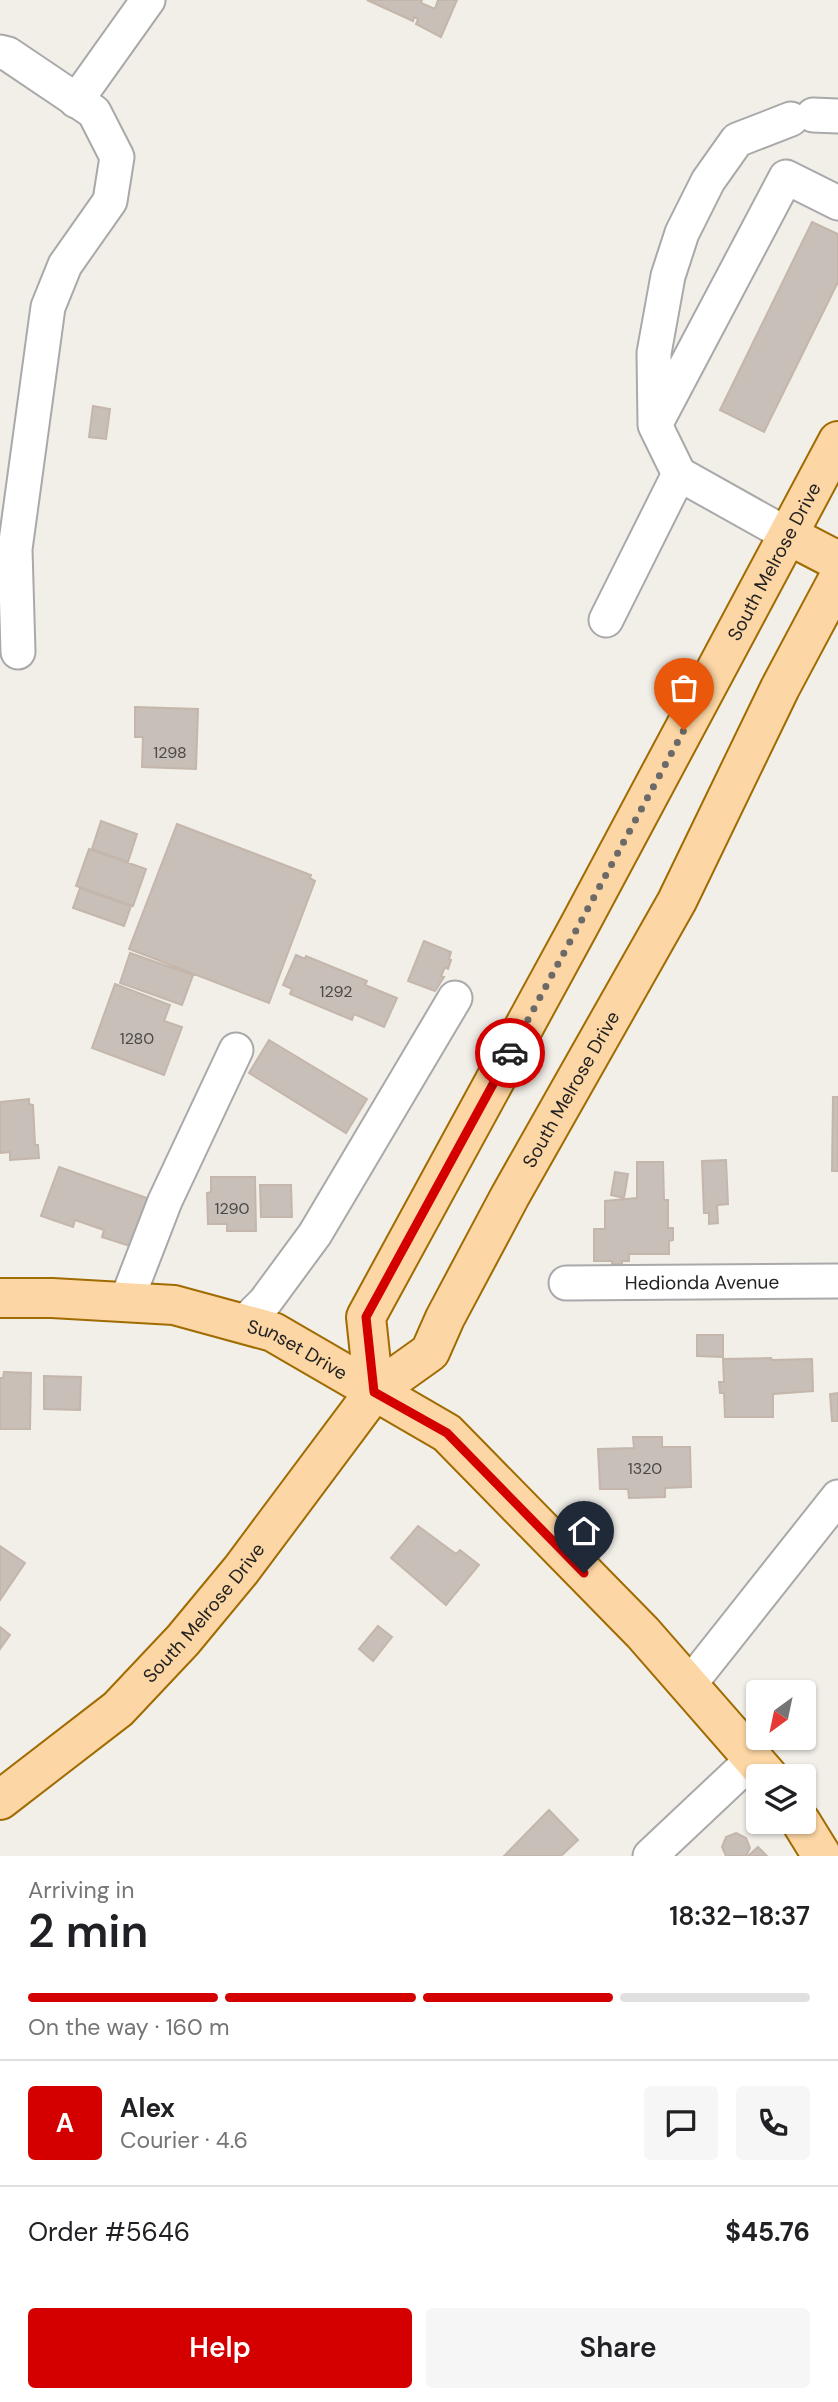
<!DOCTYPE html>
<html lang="en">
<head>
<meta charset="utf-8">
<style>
  :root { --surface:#fff; --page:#f6f6f6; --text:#202124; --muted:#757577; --line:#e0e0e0; --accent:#d40000 }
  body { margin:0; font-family:"DM Sans",sans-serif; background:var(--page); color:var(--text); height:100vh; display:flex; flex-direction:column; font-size:26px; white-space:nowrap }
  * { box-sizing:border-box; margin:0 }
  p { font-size:23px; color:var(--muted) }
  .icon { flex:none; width:38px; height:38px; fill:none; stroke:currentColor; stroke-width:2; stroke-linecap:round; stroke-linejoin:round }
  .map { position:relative; height:1856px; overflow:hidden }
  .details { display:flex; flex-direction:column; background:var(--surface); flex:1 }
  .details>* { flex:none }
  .needle { width:46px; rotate:213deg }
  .controls { position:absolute; left:746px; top:1680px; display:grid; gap:14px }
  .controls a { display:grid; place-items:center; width:70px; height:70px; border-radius:7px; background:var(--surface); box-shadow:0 2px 5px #0004; font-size:35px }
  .pin { position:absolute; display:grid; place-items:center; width:60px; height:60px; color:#fff; margin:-72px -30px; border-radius:50% 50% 50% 0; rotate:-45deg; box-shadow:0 0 7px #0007 }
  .pin .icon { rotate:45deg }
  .courier { position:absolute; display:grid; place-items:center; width:70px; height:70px; margin:-35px; border:5px solid #d40000; border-radius:50%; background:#fff; color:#222; box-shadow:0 2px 9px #0007 }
  .overview em { font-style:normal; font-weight:600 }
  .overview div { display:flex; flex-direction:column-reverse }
  .overview { display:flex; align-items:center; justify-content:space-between; height:119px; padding:0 28px }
  h1 { font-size:46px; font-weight:600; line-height:52px }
  .bar { display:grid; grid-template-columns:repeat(4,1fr); gap:10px 7px; align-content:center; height:84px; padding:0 28px }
  .bar i { height:9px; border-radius:5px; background:var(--line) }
  .bar .on { background:var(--accent) }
  .bar p { grid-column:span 4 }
  .line { display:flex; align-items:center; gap:18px; padding:0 28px; border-top:2px solid var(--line) }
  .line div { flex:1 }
  .round { display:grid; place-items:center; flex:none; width:74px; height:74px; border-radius:7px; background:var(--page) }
  .cta { display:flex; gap:14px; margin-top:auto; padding:14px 28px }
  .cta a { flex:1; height:80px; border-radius:7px; background:var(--accent); color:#fff; font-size:28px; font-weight:600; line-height:80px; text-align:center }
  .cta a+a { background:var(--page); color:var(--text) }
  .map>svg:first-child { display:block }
</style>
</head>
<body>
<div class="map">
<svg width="838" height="1856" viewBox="0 0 838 1856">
  <rect width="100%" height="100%" fill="#f2efe9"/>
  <path fill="#c7bfb8" stroke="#c4b6ab" stroke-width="2" d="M367,0H422L421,3L435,9L438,0H457L441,37L416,24L418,19L414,17L413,21Z
    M812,222L838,234V282L764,432L720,410Z
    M93,406L110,409L106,439L89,437Z
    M135,707L198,709L196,769L142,767L143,737H135Z
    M101,821L137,834L128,862L92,849Z
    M177,824L311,875L310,878L315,881L269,1003L129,949Z
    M89,849L146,869L133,906L76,886Z
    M80,888L131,906L124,926L73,908Z
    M424,941L451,952L449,959L451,960L448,969L445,967L441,976L444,977L435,991L408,981Z
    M130,953L193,975L182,1005L120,983Z
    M296,955L305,959L306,956L367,981L365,985L397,998L384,1027L354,1014L352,1020L290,994L292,989L283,985Z
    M115,984L170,1005L164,1021L182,1027L164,1075L92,1048Z
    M269,1040L367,1099L346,1133L249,1073Z
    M833,1097H838V1171H832Z
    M29,1099V1104L33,1105L35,1145H38L39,1158L10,1160V1152L0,1153V1102Z
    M726,1160L728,1204L717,1205L718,1223L709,1224V1213H704L702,1161Z
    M637,1162H663L664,1200H668V1228H673V1240L669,1241V1254H629V1261H622V1264H612V1261H594V1229H605V1201L637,1198Z
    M59,1167L150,1199L133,1247L102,1237L104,1230L75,1220L73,1227L41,1216Z
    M615,1172L628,1174L624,1198L611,1195Z
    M211,1177H255L256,1231H227V1224H208L207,1193L211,1192Z
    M260,1185H291L292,1217H261Z
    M697,1335H723V1357L697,1356Z
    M771,1358L772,1360L812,1359L813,1391L773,1394V1417H725L724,1393H720L719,1382H724L723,1359Z
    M4,1372L31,1373L30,1429H0V1378H3Z
    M44,1376L81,1377L80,1410L44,1409Z
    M838,1393V1421H832L830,1394Z
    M633,1437H662V1447H690L691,1487L665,1488V1497L629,1498L628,1489H600L598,1449L634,1448Z
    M418,1526L456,1554L460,1550L479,1565L446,1605L391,1558Z
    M0,1546L25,1563L0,1600Z
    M378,1626L392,1637L373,1661L359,1649Z
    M0,1627L10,1635L0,1649Z
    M549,1810L578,1840L561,1856H504Z
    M736,1833L746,1838L750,1848L746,1856H726L722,1847L726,1837Z
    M758,1847L767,1856H748Z"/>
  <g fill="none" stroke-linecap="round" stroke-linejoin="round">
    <g stroke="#a9a9a9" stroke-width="37">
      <g id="minor">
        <path d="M0,52L8,54L94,112L117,157L110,201L65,265L48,307L15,549L18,652"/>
        <path d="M76,101L148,0"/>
        <path d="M813,115L838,116"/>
        <path d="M656,423L786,177L838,203"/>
        <path d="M788,535L679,474L655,425L654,353L668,276L682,233L708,181L737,140L791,119"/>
        <path d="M606,620L679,474"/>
        <path id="s1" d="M566,1283L838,1281"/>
        <path d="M126,1302L165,1201L236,1050"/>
        <path d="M243,1324L265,1302L315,1234L455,998"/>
        <path d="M689,1685L838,1497"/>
        <path d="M650,1856L753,1759"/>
      </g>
    </g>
    <g stroke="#a06b00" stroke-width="42">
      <g id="major">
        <path d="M788,535L838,561"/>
        <path id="s2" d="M0,1298H52L174,1305L273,1332L447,1433L643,1633L768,1776"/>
        <path id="s3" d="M374,1392L366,1317L579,926L838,441"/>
        <path id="s4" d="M0,1800L118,1709L183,1640L241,1570L374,1392L430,1352L445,1318L510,1196L677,901L780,688L838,579"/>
        <path d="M801,1822L822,1856"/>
      </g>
    </g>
    <use href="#minor" stroke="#fff" stroke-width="33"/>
    <use href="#major" stroke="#fcd6a4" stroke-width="38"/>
  </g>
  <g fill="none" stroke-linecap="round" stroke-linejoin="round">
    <path stroke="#6b6a68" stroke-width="7" stroke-dasharray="0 12.6" d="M510,1053L684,730"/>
    <path stroke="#d40000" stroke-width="9" d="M510,1053L366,1317L374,1392L447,1433L584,1573"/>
  </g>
  <g text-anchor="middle" stroke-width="6" stroke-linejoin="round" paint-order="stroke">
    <g font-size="16" fill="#4b4948">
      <text x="170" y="758">1298</text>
      <text x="336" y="997">1292</text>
      <text x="137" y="1044">1280</text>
      <text x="232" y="1214">1290</text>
      <text x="645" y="1474">1320</text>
    </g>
    <g font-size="19" fill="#222" stroke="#fff">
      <text dy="7" stroke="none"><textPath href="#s3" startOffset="934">South Melrose Drive</textPath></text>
      <text dy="7" stroke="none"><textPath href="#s4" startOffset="924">South Melrose Drive</textPath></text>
      <text dy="7" stroke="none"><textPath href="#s1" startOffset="136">Hedionda Avenue</textPath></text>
      <text dy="7" stroke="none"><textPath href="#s2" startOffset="306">Sunset Drive</textPath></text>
      <text dy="7" stroke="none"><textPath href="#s4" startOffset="278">South Melrose Drive</textPath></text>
    </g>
  </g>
</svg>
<div class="controls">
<a><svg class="needle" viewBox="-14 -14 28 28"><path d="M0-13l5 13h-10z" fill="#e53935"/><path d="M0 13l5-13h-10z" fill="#757577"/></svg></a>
<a><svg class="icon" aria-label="layers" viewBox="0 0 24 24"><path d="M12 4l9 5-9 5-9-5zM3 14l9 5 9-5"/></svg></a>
</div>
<div class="pin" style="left:684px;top:730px;background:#ea580c"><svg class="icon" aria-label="bag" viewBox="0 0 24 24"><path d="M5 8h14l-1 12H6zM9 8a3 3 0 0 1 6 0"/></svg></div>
<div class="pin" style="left:584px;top:1573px;background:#1f2937"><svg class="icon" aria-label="home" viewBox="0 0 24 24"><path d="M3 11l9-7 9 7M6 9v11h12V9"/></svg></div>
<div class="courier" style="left:510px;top:1053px"><svg class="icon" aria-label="car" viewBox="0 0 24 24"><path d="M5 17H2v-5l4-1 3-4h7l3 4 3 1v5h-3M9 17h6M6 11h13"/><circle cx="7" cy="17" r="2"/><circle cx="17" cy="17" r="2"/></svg></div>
</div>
<section class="details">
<div class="overview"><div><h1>2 min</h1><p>Arriving in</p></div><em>18:32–18:37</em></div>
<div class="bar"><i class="on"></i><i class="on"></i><i class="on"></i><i></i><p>On the way · 160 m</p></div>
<div class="line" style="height:126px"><b class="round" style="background:var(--accent);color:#fff">A</b><div><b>Alex</b><p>Courier · 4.6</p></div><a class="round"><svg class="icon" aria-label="chat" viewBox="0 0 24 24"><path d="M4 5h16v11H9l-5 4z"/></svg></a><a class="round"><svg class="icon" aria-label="phone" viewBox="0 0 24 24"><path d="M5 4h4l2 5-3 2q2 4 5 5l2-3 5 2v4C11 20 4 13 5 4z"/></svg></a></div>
<div class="line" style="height:91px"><div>Order #5646</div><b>$45.76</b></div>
<div class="cta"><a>Help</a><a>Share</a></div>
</section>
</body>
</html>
